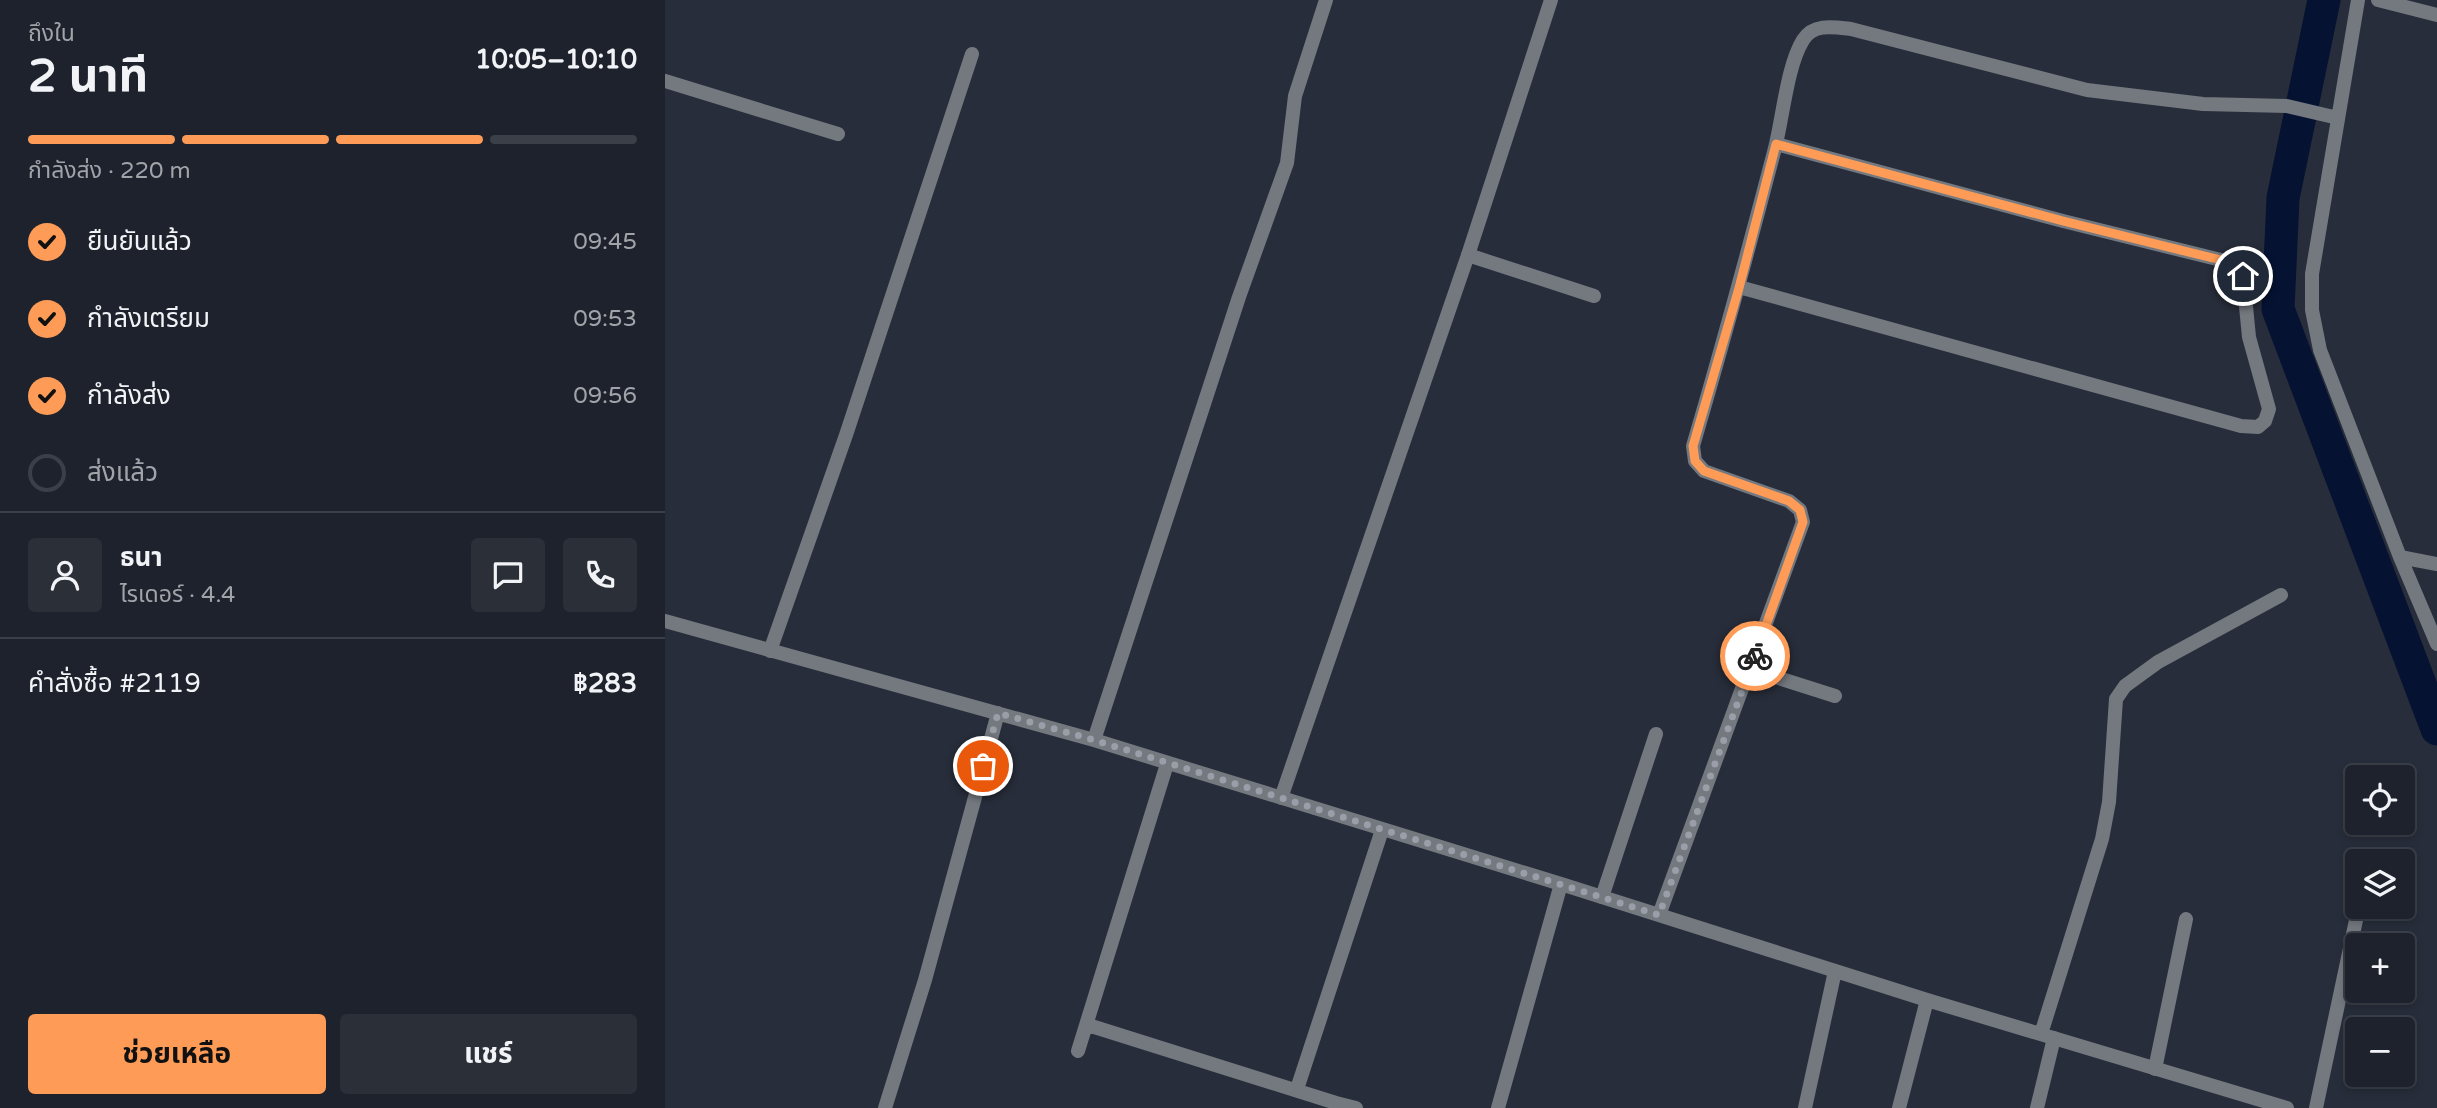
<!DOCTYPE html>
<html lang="th">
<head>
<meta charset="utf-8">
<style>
  :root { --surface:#1d222c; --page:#2a2f38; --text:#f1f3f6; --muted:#a0a4a9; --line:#3b3f48; --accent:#fe9c57 }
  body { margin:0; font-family:"Varela Round","Noto Sans Thai",sans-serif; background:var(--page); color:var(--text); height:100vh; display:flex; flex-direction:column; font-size:26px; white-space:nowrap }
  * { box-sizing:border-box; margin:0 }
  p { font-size:23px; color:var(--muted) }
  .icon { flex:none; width:38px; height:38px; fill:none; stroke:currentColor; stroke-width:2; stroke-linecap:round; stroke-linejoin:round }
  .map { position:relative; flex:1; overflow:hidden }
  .panel { display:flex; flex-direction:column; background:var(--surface); width:665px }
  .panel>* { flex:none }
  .controls { position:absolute; left:1680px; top:765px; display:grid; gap:14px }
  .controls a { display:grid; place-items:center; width:70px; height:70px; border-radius:7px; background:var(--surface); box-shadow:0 4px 10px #0003,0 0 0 2px var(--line); font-size:35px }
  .pin { position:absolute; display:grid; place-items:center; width:60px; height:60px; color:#fff; margin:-30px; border:4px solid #fff; border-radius:50%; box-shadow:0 2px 7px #0007 }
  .courier { position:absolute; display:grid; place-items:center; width:70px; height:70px; margin:-35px; border:5px solid #fe9c57; border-radius:50%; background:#fff; color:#222; box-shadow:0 2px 9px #0007 }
  .headline em { font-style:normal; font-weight:700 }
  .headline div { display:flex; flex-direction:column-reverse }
  .headline { display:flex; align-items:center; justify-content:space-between; height:119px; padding:0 28px }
  h1 { font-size:46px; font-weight:700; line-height:52px }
  .bar { display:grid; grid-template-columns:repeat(4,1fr); gap:10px 7px; align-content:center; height:84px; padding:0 28px }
  .bar i { height:9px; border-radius:5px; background:var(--line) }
  .bar .on { background:var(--accent) }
  .bar p { grid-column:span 4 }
  .line { display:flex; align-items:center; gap:18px; padding:0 28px; border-top:2px solid var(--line) }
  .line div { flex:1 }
  .round { display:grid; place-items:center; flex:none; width:74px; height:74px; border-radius:7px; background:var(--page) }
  ol { padding:0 28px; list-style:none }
  li { display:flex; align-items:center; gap:21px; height:77px }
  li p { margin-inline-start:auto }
  li .icon { padding:7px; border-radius:50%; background:var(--accent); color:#111; stroke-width:4 }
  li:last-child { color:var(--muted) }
  li i { width:38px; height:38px; border:4px solid var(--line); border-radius:50% }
  .primary-button { display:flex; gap:14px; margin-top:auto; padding:14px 28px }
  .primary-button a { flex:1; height:80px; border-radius:7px; background:var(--accent); color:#111; font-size:28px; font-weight:700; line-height:80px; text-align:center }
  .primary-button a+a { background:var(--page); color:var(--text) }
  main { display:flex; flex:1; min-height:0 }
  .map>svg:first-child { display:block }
</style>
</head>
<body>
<main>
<section class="panel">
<div class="headline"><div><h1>2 นาที</h1><p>ถึงใน</p></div><em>10:05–10:10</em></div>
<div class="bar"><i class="on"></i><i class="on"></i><i class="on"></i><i></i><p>กำลังส่ง · 220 m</p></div>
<ol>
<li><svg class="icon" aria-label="check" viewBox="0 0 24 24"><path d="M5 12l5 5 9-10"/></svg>ยืนยันแล้ว<p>09:45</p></li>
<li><svg class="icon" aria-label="check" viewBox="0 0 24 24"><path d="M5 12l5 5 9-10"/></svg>กำลังเตรียม<p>09:53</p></li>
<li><svg class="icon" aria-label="check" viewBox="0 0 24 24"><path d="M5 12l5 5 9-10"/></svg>กำลังส่ง<p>09:56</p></li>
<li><i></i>ส่งแล้ว</li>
</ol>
<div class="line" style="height:126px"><a class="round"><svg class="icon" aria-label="person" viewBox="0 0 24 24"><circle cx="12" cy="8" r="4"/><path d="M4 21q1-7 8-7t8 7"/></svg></a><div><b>ธนา</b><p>ไรเดอร์ · 4.4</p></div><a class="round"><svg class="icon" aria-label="chat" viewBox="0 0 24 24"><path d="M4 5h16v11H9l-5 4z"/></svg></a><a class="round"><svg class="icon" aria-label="phone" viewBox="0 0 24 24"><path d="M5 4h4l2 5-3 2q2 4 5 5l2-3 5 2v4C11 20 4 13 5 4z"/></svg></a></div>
<div class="line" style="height:91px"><div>คำสั่งซื้อ #2119</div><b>฿283</b></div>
<div class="primary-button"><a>ช่วยเหลือ</a><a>แชร์</a></div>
</section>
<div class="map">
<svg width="1772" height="1108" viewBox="0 0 1772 1108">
  <rect width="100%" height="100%" fill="#272d3a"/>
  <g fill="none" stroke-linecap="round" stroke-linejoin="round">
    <path stroke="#051232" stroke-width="33" d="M1659,0L1618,198L1613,309L1772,729"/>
    <path stroke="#74787f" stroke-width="14" d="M803,255L929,296
      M1085,669L1170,696
      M937,897L991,734
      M1490,1069L1521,919
      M1372,1108L1389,1038
      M1651,1108L1694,906"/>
    <path stroke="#74787f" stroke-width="14" d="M1693,0L1647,274V310L1655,350L1735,557L1772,644
      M1713,0L1772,15
      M0,81L173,134
      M1074,287L1576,426L1593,427L1600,421L1604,409L1584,337L1578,276L1571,266L1556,260L1398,221L1111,144
      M1735,557L1772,564
      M0,621L429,740L896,884L1262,1000L1622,1108
      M105,651L181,435L307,54
      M429,740L574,297L622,163L630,96L661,0
      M616,798L803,255L886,0
      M994,915L1138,522L1135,510L1124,501L1039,471L1030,461L1028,446C1057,347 1084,248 1110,148C1118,117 1122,66 1138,40C1148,23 1169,27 1186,29L1422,90L1538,104L1622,106L1673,118
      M423,1025L671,1103
      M1376,1034L1437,839L1444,802L1451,699L1460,686L1493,662L1616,595
      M413,1051L502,764
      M632,1089L717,830
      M220,1108L260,980L333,713
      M669,1108L671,1103L691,1108
      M833,1108L896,884
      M1140,1108L1170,971
      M1234,1108L1262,1000"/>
  </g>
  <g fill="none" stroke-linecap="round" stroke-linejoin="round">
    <path stroke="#999ea8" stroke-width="7" stroke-dasharray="0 12.6" d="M318,766L333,713L429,740L994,915L1090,656"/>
    <path stroke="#fe9c57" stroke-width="9" d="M1090,656L1138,522L1135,510L1124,501L1039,471L1030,461L1028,446L1074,288L1111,144L1398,221L1556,260L1571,266L1578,276"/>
  </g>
</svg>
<div class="controls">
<a><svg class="icon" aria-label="locate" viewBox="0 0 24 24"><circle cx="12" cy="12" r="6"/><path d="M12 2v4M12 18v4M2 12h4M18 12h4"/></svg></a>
<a><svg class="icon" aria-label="layers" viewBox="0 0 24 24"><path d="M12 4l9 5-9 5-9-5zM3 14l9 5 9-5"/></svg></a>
<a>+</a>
<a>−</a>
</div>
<div class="pin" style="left:318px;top:766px;background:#ea580c"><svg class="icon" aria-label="bag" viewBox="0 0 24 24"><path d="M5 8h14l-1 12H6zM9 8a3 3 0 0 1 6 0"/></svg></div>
<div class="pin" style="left:1578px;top:276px;background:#1f2937"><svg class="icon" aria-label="home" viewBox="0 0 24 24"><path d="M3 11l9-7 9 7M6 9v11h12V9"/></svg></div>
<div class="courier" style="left:1090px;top:656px"><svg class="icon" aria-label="bike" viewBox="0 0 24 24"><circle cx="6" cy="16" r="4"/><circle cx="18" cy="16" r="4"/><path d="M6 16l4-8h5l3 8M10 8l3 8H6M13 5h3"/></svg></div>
</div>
</main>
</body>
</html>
